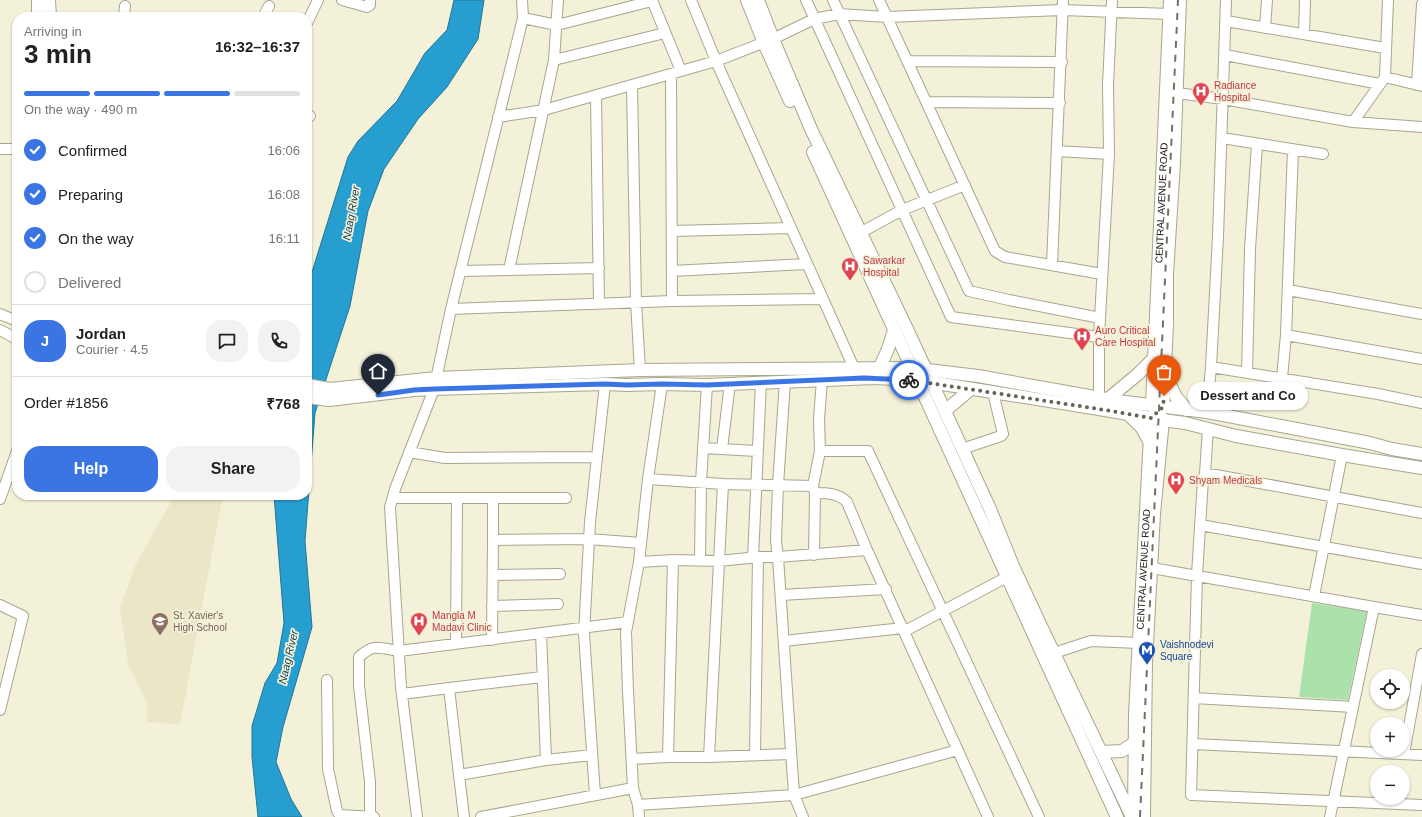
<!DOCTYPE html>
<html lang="en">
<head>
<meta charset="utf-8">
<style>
  :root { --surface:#fff; --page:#f2f2f2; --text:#222; --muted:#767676; --line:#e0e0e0; --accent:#3b74e3 }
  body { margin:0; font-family:Helvetica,sans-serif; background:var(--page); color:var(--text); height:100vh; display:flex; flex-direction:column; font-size:15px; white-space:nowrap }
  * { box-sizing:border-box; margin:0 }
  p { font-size:13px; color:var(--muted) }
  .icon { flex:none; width:22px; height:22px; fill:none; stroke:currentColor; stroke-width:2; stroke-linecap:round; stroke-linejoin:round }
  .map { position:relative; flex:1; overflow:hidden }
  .drawer { position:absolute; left:12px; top:12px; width:300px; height:488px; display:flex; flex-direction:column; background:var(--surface); border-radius:16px; box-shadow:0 1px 3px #0004 }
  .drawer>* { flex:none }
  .fabs { position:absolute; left:1370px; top:669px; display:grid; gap:8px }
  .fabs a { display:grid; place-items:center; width:40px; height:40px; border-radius:50%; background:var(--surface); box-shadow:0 1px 3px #0004; font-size:20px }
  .pin { position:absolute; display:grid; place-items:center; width:34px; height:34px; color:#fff; margin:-41px -17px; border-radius:50% 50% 50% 0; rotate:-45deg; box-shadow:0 0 4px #0007 }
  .pin .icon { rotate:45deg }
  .courier { position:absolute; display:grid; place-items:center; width:40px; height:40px; margin:-20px; border:3px solid #3b74e3; border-radius:50%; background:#fff; color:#222; box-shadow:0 1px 5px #0007 }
  .bubble { position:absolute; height:28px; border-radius:14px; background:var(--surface); box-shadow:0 1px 3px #0004; font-size:13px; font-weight:800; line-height:28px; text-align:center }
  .headline em { font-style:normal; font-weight:800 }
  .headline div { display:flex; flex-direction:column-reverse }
  .headline { display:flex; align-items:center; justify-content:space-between; height:68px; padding:0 12px }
  h1 { font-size:26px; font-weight:800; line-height:30px }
  .bar { display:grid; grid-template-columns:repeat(4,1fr); gap:6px 4px; align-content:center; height:48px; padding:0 12px }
  .bar i { height:5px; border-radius:3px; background:var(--line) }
  .bar .selected { background:var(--accent) }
  .bar p { grid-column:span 4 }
  .line { display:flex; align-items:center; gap:10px; padding:0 12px; border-top:1px solid var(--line) }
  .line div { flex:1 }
  .round { display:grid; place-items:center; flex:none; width:42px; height:42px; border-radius:16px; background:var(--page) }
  ol { padding:0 12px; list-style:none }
  li { display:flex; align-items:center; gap:12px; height:44px }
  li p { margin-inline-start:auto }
  li .icon { padding:4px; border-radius:50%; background:var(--accent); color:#fff; stroke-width:4 }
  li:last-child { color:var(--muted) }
  li i { width:22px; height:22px; border:2px solid var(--line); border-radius:50% }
  .button { display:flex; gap:8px; margin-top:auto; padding:8px 12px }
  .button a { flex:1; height:46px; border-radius:16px; background:var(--accent); color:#fff; font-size:16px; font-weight:800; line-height:46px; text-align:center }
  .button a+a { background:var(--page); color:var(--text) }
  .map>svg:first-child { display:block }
</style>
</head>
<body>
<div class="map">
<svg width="1422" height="817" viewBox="0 0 1422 817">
  <rect width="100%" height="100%" fill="#f4f1d9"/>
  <path fill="#ebe6c7" d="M175,495H223L180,724L147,722V703L128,664L120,608L136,564Z"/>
  <path fill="#abe2ab" d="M1312,603L1367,611L1348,700L1299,697Z"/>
  <path fill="#279ed0" stroke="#237696" d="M454,0H484L478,39L447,87L418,119L384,169L368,211L350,306L315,413L305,541L312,627L283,727L276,762L291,799L302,817H258L252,757V726L265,683L277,663L284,623L274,495H307V288L348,157L358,141L397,101L425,53L447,30Z"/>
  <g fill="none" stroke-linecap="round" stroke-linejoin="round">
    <g stroke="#a9a58f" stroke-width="12">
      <path id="minor" d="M342,0L367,7L370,5V0
        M652,0L681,71
        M691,0L716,61L854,368
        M806,0L951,317L1099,337
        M833,0L969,291L1009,300L1100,318
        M879,0L995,251L1005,257L1102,274
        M124,17L125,6
        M263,17L269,6
        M523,18L557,25L652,1
        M1226,21L1385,48
        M307,23L318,0
        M1265,28L1267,0
        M1304,34L1305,0
        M1225,55L1380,84
        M554,60L665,33
        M908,61L1062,62
        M671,74L672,301
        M1385,77L1388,0
        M632,85L636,302L640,370
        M1417,85L1422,4
        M1177,93L1223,99L1353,122L1422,127
        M596,95L599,304
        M927,102L1060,103
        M307,114L310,116
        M498,117L544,110L716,61L773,39L814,19L839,14L887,17L1063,10L1169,14
        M1353,122L1385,77L1422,86
        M1222,138L1323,154
        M0,149H17
        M1057,151L1109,154
        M672,231L791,228
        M860,233L902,210L965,185
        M1052,265L1063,0
        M509,270L554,60L558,0
        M460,271L599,268
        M672,271L807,264
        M1288,290L1422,314
        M451,309L672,301L823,299
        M0,314L17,321
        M0,330L17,339
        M1286,335L1422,359
        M1211,367L1378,394L1422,403
        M1247,373L1250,249L1257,144
        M1282,378L1286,335L1293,150
        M662,384L648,479L723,484L813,486L820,451H868L1039,817
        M1099,397V337L1109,154L1108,85L1112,0
        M1207,412L1211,367L1218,237L1226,0
        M703,448L757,451
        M722,449L730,383
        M962,449L1001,436L1003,434L993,392
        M820,451L819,419L822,380
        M409,452L445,458L597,457
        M1205,474L1208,428
        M648,479L639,562L673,560L719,561L758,557H778L867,550
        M723,484L709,757L791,754
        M813,486L815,493C827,493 838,493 847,502L867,550L988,817
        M393,498H566
        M493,498V540L589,539L641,543
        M0,499L17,451
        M1422,513L1216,475L1205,474L1203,479L1197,575L1191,795L1422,805
        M1200,525L1422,564
        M814,555L815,493
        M753,558L761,382
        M700,561L701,482L707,385
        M1152,568L1374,607
        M493,575L560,574
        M781,595L886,589
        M1314,596L1342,455
        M0,605L23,616L0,710
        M492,606L558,604
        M905,631L1007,577
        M541,633L546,760L592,755
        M492,640L493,540
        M784,641L903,628
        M456,644L457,498
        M1054,653L1091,641L1139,643
        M542,677L449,688L459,775L546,760
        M327,680L328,769L337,811L340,815L374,817
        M402,694L449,688
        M1194,698L1353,707
        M1193,744L1422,755
        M1404,754L1422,654
        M755,755L758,557
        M668,757L673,560
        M632,759L668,757H709
        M459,775L464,817
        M633,788L628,691L626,632L639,562
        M595,795L584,634L590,522L605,384
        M638,805L639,817
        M370,817V782L359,686V657C374,643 380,648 399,651L628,622
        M417,817L401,687L390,507L395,489L434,389L451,309L523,18L522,0
        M481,817L633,788L638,805L794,795L778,557L776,541L778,485L785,381
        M803,817L794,795L958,750
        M1330,817L1374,607L1422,615"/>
    </g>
    <g stroke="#a9a58f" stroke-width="14">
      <g id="major">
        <path d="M38,0V17"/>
        <path d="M49,0L50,17"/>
        <path d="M747,0L764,43L790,101"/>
        <path d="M758,0L773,39L811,129L908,331L990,509L1013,566L1040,624L1132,817"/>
        <path d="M813,152L1117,817"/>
        <path d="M880,367L888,349L894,330"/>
        <path d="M1166,376L1176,397L1187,410"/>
        <path d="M307,385L330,389L436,378L640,370L911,368L978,376L1117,401L1207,412L1370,443L1392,449L1422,454"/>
        <path d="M307,397L329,400L414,390L434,389L605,384L627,385L662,384L707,385L874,378L917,380L1099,409L1151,418"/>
        <path d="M1108,399L1138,374L1154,358"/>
        <path d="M945,411L971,389"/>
        <path d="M1158,412L1163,407L1167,324V274L1174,162L1180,0"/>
        <path d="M1129,415L1142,428L1150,443"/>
        <path id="s1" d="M1163,420L1152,405L1170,0"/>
        <path d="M1163,420L1185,423L1236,436L1342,455L1422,468"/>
        <path d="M1102,752L1122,751L1134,743"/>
        <path id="s2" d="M1134,817L1135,714L1151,418"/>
        <path d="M1144,817L1146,662L1154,514L1163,420"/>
      </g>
    </g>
    <use href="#minor" stroke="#fff" stroke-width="10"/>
    <use href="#major" stroke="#fff" stroke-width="12"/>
    <path stroke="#737062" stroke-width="2" stroke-dasharray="7 7" stroke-linecap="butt" d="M1140,817L1178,0"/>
  </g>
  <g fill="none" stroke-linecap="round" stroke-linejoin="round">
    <path stroke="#666456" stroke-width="4" stroke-dasharray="0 7.2" d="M909,380L1099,409L1151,418L1163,407L1164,396"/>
    <path stroke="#3b74e3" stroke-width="5" d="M378,395L414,390L434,389L605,384L627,385L662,384L707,385L864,378L909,380"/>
  </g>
  <defs>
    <g id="hospital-pin" transform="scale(0.9)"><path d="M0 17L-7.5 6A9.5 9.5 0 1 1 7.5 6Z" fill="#e0444e" stroke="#f4f1d9"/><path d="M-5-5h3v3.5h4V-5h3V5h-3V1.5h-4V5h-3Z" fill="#fff"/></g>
    <g id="school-pin" transform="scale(0.9)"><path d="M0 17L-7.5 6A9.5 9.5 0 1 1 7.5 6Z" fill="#8d6e63" stroke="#f4f1d9"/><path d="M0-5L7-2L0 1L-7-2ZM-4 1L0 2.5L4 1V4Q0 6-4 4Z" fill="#fff"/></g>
    <g id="metro-pin" transform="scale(0.9)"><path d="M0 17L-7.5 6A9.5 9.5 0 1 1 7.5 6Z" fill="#1a4fb4" stroke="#f4f1d9"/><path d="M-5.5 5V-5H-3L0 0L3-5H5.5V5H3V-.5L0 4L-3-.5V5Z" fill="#fff"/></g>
  </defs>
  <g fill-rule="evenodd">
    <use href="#hospital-pin" x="1201" y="91"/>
    <use href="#hospital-pin" x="850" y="266"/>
    <use href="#hospital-pin" x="1082" y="336"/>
    <use href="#hospital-pin" x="1176" y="480"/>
    <use href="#school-pin" x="160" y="621"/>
    <use href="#hospital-pin" x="419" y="621"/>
    <use href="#metro-pin" x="1147" y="650"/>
  </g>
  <g text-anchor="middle" stroke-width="3.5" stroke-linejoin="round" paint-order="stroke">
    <g font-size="10" fill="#be3a42" stroke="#f4f1d9" text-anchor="start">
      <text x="1214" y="89">Radiance<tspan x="1214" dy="12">Hospital</tspan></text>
      <text x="863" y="264">Sawarkar<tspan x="863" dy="12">Hospital</tspan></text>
      <text x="1095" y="334">Auro Critical<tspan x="1095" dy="12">Care Hospital</tspan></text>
      <text x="1189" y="484">Shyam Medicals</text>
      <text x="432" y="619">Mangla M<tspan x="432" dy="12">Madavi Clinic</tspan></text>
    </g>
    <g font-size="10" fill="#1a1810" stroke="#f4f1d9">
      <text dy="4" stroke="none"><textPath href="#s1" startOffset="221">CENTRAL AVENUE ROAD</textPath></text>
      <text dy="4" stroke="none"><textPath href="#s2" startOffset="248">CENTRAL AVENUE ROAD</textPath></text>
    </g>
    <g font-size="10" fill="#785e54" stroke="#f4f1d9" text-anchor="start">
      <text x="173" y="619">St. Xavier's<tspan x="173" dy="12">High School</tspan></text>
    </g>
    <g font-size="10" fill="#164399" stroke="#f4f1d9" text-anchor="start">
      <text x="1160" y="648">Vaishnodevi<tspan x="1160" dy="12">Square</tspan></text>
    </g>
    <g font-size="11" font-style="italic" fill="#124157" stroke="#f4f1d9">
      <text transform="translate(351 213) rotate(-80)" y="4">Naag River</text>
      <text transform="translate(288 657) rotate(-77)" y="4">Naag River</text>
    </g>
  </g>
</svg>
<div class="fabs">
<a><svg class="icon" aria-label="locate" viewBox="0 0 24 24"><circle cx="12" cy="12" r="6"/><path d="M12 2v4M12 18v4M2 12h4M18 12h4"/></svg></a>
<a>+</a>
<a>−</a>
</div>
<div class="pin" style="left:1164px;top:396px;background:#ea580c"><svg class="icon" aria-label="bag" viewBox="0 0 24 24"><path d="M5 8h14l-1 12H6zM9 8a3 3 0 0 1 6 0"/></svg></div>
<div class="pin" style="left:378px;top:395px;background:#1f2937"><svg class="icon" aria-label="home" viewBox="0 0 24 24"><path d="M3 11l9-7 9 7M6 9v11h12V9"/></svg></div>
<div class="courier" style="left:909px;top:380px"><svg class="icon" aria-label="bike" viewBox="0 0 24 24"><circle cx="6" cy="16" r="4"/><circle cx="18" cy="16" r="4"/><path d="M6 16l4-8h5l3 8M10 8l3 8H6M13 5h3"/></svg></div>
<div class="bubble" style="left:1188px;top:382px;width:120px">Dessert and Co</div>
<section class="drawer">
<div class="headline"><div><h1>3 min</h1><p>Arriving in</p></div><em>16:32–16:37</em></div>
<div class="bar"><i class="selected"></i><i class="selected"></i><i class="selected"></i><i></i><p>On the way · 490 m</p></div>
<ol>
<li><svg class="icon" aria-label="check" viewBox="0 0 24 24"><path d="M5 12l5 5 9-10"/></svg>Confirmed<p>16:06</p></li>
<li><svg class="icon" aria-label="check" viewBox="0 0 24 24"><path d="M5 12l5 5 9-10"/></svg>Preparing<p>16:08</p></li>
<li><svg class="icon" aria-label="check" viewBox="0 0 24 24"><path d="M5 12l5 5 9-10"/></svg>On the way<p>16:11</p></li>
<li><i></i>Delivered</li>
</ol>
<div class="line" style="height:72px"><b class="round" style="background:var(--accent);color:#fff">J</b><div><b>Jordan</b><p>Courier · 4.5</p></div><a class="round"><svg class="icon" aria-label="chat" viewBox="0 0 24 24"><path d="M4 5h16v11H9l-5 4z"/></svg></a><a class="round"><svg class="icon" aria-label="phone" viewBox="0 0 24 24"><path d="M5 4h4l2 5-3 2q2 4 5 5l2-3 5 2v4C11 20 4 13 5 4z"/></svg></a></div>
<div class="line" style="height:52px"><div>Order #1856</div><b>₹768</b></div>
<div class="button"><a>Help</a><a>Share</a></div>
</section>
</div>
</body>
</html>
